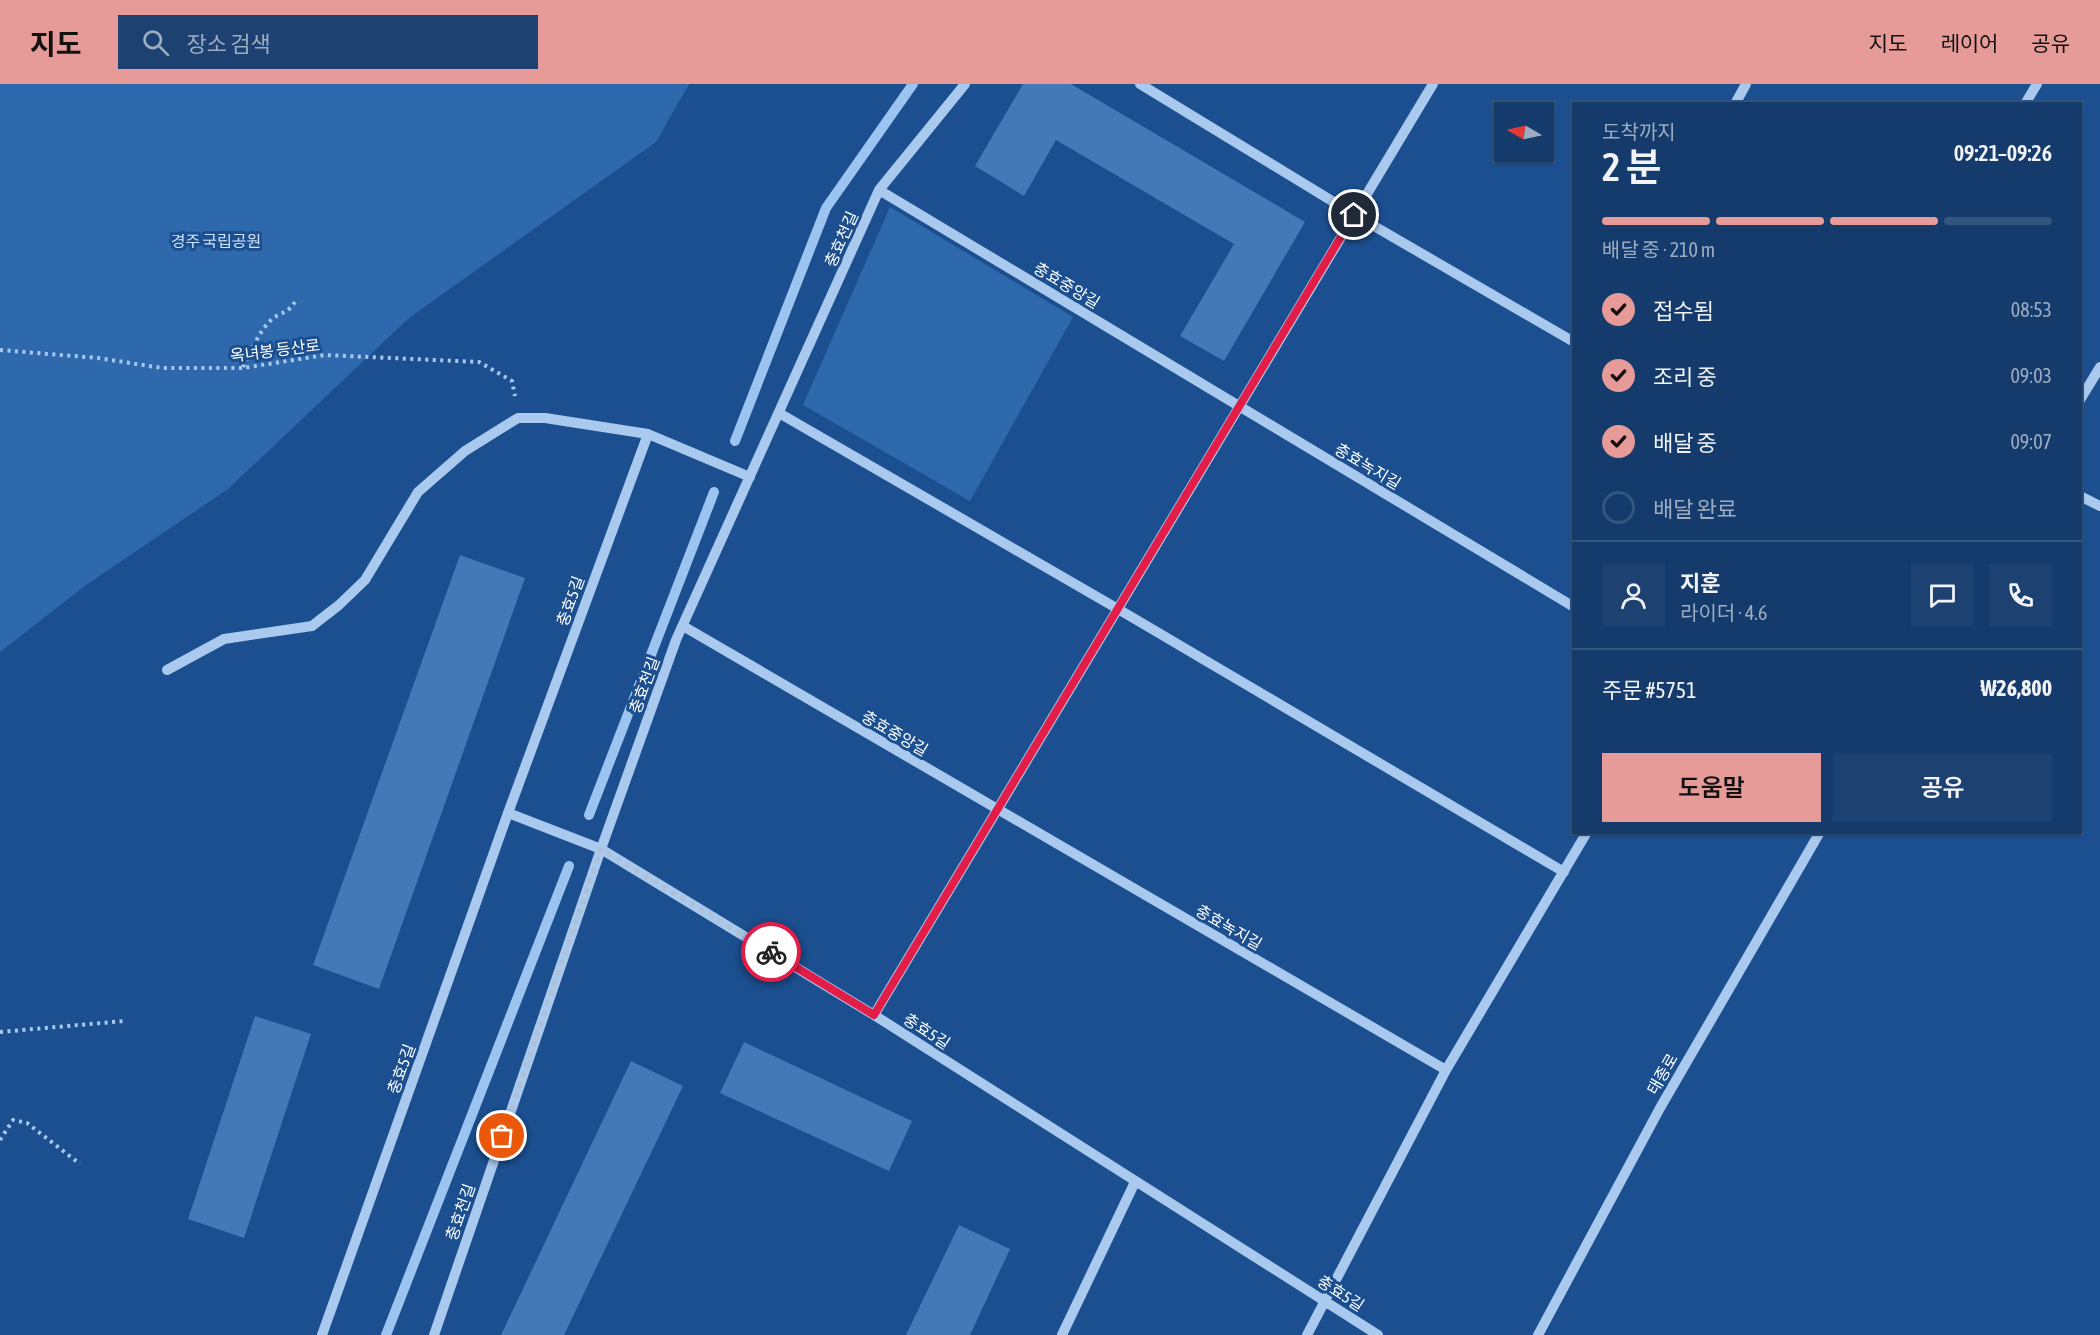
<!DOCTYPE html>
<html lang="ko">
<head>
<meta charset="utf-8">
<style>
  :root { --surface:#143b6b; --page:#1d4271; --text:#f1f3f6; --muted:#9dadc1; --line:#33557e; --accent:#e69b98 }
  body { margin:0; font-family:"Asap Condensed","Noto Sans KR",sans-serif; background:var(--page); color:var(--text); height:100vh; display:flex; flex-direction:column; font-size:22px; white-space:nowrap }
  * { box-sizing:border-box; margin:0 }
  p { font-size:20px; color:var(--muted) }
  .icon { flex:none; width:33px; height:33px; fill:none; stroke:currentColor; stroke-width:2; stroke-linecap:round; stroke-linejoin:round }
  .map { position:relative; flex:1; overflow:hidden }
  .panel { position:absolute; left:1572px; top:18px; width:510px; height:732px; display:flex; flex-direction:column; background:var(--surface); border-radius:0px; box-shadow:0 2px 4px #0004,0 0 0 2px var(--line) }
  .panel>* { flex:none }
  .needle { width:39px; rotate:279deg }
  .tools { position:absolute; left:1494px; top:18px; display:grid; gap:12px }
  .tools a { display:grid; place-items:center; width:60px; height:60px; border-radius:0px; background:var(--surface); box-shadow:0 2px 4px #0004,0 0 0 2px var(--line); font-size:30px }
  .pin { position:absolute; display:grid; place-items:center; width:51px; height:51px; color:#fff; margin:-26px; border:3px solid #fff; border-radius:50%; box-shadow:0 2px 6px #0007 }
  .courier { position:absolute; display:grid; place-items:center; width:60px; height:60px; margin:-30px; border:4px solid #e11d48; border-radius:50%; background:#fff; color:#222; box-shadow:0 2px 8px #0007 }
  .summary em { font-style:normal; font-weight:600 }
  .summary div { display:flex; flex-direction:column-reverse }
  .summary { display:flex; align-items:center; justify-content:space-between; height:102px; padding:0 30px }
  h1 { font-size:39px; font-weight:600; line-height:45px }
  .bar { display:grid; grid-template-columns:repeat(4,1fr); gap:9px 6px; align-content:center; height:72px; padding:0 30px }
  .bar i { height:8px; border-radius:4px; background:var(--line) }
  .bar .selected { background:var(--accent) }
  .bar p { grid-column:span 4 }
  .line { display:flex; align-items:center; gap:15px; padding:0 30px; border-top:2px solid var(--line) }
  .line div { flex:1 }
  .round { display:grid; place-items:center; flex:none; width:63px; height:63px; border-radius:0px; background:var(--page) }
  ol { padding:0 30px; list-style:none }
  li { display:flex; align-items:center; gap:18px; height:66px }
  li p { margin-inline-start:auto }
  li .icon { padding:6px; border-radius:50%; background:var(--accent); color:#111; stroke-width:4 }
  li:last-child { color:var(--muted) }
  li i { width:33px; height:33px; border:3px solid var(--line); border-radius:50% }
  .button { display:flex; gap:12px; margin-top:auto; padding:12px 30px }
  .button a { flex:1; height:69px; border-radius:0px; background:var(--accent); color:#111; font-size:24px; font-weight:600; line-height:69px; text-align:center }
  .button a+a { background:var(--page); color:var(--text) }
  header { display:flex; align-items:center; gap:36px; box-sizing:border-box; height:84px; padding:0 30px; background:var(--accent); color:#111 }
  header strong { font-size:28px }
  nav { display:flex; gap:33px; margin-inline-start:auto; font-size:21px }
  .search { width:420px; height:54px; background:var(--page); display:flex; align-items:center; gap:15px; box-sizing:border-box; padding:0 21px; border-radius:0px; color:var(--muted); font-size:22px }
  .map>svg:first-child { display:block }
</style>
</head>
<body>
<header>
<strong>지도</strong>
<div class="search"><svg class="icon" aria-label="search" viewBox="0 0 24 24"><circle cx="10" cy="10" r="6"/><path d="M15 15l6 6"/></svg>장소 검색</div>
<nav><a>지도</a><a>레이어</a><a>공유</a></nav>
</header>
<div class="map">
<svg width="2100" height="1251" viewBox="0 0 2100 1251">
  <rect width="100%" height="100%" fill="#1b4f8f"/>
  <path fill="#2e69ad" d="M0,0H689L656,58L409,234L228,405L86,501L0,568Z
    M890,123L1073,233L970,417L803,321Z"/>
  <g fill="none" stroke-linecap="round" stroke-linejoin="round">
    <path stroke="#9cc4f0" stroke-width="10" d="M735,357L826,124L913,0
      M589,731L714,408
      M386,1251L569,782"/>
  </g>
  <path fill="#4478b7" d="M1023,0H1071L1305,138L1224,277L1180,252L1234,160L1056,56L1024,112L975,82Z
    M460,471L525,494L379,905L313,881Z
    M255,932L311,950L244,1154L188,1135Z
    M744,958L912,1037L889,1087L720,1009Z
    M631,977L683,1002L564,1251H501Z
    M959,1141L1010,1165L970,1251H906Z"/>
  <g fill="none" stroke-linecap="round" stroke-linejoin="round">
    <path stroke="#a9c9ee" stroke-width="4" stroke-dasharray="3 4.5" stroke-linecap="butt" d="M0,266L98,274L162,284H243L325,271L479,278L512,297L515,312
      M243,283C251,268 258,249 270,237C280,227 288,231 296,216
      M0,948L124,937
      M0,1056L13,1036L27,1039L80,1080"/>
    <path stroke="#a9c9ee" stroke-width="10" d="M1140,0L1355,131L1574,258
      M1735,20L1746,0
      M2025,20L2037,0
      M879,106L1574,523
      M2080,316L2100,283
      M779,329L1118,525L1564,788
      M2080,412L2100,422
      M683,542L1446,986
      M167,586L224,555L312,542L339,521L365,496L418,408L465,367L518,334H545L648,350L750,393
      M508,729L601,765L874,931L1378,1251
      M874,931L1433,0
      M322,1251L508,729L648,350
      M434,1251L601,765L676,556L879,106L965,0
      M1062,1251L1135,1098
      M1307,1251L1446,986L1587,748
      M1538,1251L1660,1024L1820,748"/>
  </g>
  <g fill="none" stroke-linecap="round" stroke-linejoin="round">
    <path stroke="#afc1d8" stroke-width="6" stroke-dasharray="0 10.8" d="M502,1052L601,765L771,868"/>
    <path stroke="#e11d48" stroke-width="8" d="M771,868L874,931L1354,131"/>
  </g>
  <g text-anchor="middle" stroke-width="6" stroke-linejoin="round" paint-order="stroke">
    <g font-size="16" fill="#fff" stroke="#1b4f8f">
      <text transform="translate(841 155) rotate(-66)" y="6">충효천길</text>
      <text transform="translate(1067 201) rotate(31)" y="6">충효중앙길</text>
      <text transform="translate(275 266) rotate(-7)" y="6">옥녀봉 등산로</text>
      <text transform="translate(1368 382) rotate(31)" y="6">충효녹지길</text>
      <text transform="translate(570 517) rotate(-70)" y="6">충효5길</text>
      <text transform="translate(644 601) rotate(-70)" y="6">충효천길</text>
      <text transform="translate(895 649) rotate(30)" y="6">충효중앙길</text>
      <text transform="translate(1229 843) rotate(30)" y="6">충효녹지길</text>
      <text transform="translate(927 947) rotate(33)" y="6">충효5길</text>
      <text transform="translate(401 985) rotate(-70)" y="6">충효5길</text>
      <text transform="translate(1662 990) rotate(-60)" y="6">태종로</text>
      <text transform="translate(460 1128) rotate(-71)" y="6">충효천길</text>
      <text transform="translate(1341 1209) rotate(33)" y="6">충효5길</text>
    </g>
    <g font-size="16" fill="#cfe3fa" stroke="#1b4f8f">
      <text x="216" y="163">경주 국립공원</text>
    </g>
  </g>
</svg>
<div class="tools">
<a><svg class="needle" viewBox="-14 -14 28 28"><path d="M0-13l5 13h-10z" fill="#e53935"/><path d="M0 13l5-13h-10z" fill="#9dadc1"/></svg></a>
</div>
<div class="pin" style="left:502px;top:1052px;background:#ea580c"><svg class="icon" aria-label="bag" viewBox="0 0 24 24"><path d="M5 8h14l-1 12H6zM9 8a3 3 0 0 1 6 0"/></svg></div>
<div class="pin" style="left:1354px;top:131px;background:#1f2937"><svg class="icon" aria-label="home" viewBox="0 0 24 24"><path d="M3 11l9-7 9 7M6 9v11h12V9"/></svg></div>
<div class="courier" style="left:771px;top:868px"><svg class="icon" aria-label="bike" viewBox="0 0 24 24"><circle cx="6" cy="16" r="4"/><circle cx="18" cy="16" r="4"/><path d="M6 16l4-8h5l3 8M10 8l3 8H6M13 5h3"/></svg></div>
<section class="panel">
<div class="summary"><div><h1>2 분</h1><p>도착까지</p></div><em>09:21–09:26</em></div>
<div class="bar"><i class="selected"></i><i class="selected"></i><i class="selected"></i><i></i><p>배달 중 · 210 m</p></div>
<ol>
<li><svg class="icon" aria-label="check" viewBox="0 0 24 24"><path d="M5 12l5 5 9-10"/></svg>접수됨<p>08:53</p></li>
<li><svg class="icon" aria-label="check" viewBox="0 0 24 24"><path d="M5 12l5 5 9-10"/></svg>조리 중<p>09:03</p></li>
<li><svg class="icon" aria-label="check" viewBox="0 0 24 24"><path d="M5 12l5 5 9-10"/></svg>배달 중<p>09:07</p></li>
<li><i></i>배달 완료</li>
</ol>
<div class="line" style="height:108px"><a class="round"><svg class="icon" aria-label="person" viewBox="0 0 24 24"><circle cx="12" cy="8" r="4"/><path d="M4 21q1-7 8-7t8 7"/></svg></a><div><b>지훈</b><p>라이더 · 4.6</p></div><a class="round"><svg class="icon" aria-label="chat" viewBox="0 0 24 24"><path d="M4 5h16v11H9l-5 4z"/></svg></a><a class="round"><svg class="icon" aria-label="phone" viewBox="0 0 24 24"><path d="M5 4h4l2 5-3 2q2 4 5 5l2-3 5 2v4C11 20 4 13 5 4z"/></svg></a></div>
<div class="line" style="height:78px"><div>주문 #5751</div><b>₩26,800</b></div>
<div class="button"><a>도움말</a><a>공유</a></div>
</section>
</div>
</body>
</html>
